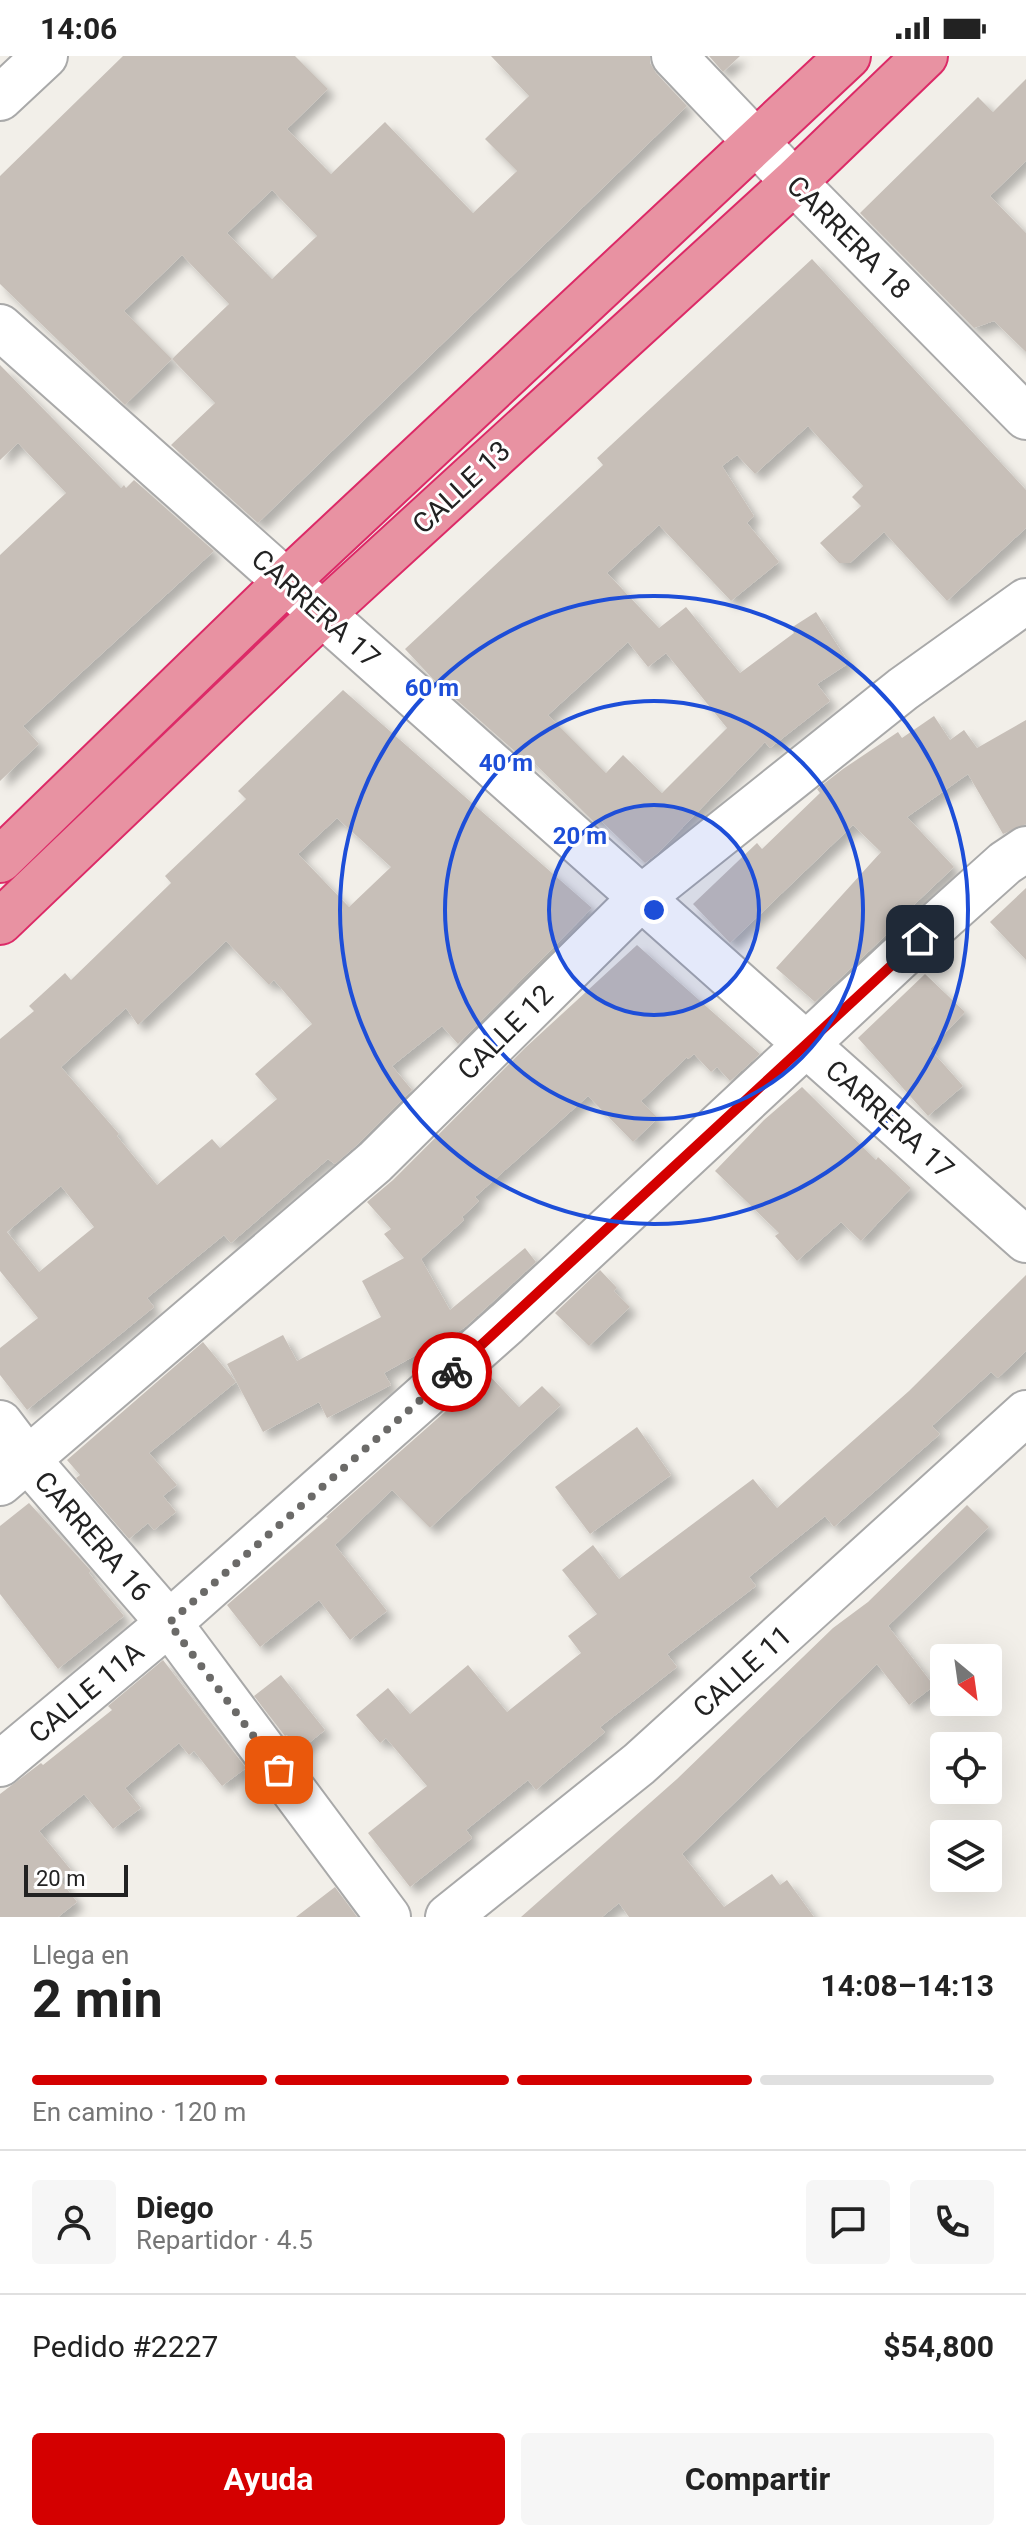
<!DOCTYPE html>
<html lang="es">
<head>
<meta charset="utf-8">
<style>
  :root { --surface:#fff; --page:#f6f6f6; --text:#222; --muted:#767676; --line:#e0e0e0; --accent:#d40000 }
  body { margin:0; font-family:Roboto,sans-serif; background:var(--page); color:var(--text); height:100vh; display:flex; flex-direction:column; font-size:30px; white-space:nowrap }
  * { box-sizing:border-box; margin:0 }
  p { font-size:26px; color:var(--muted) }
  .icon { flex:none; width:44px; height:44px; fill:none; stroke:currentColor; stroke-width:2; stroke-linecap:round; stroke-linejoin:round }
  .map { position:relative; height:1861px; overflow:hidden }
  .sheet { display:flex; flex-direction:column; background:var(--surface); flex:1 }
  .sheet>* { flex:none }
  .needle { width:52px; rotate:151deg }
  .tools { position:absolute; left:930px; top:1588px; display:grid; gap:16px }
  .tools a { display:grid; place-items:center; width:72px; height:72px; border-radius:8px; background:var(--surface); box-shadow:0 8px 32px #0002; font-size:40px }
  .scale { position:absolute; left:24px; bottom:20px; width:104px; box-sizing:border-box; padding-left:8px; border:4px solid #222; border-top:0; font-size:22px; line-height:28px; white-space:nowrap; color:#222; -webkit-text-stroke:6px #fff; paint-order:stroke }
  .pin { position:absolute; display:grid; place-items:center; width:68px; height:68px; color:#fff; margin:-34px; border-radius:16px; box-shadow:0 4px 12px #0006 }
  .courier { position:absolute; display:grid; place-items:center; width:80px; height:80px; margin:-40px; border:6px solid #d40000; border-radius:50%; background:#fff; color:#222; box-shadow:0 2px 10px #0007 }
  .overview em { font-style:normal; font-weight:700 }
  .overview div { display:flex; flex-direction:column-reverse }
  .overview { display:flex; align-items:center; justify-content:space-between; height:136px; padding:0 32px }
  h1 { font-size:52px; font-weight:700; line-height:60px }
  .bar { display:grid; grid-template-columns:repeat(4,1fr); gap:12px 8px; align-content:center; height:96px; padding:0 32px }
  .bar i { height:10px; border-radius:6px; background:var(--line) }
  .bar .active { background:var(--accent) }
  .bar p { grid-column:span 4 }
  .line { display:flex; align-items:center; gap:20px; padding:0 32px; border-top:2px solid var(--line) }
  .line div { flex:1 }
  .round { display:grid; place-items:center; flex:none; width:84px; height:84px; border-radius:8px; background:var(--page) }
  .action { display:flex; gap:16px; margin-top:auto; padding:16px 32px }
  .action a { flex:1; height:92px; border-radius:8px; background:var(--accent); color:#fff; font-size:32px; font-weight:700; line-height:92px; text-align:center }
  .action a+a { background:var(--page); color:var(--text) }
  .status { display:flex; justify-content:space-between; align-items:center; height:56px; padding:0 40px; background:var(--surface); direction:ltr }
  .status svg { height:22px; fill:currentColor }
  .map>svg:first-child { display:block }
</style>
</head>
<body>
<div class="status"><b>14:06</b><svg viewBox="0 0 49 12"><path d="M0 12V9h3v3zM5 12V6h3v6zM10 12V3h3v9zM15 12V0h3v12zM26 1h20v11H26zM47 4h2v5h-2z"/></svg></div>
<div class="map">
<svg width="1026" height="1861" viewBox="0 0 1026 1861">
  <defs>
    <filter id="shadow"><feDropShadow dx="7" dy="7" stdDeviation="4" flood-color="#0004"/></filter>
  </defs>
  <rect width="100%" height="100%" fill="#f2efe9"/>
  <path fill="#c7bfb8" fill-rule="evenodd" filter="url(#shadow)" d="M123,0H295L328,33L287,73L331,118L385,66L473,157L517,115L485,83L529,40L491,0H650V7L656,17L687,50L258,467L171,389L215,347L172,303L125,349L0,228V120ZM272,134L317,180L272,223L227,177ZM182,199L229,248L172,303L124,255Z
    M709,0H740L723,16Z
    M1026,23V105L990,140L1026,177V296L994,265L974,272L860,157L978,41L993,56Z
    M812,203L1026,434V472L947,545L884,476L850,507H839L820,487L861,450L852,441L863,430L808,370L755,418L737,399L722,410L754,460L747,467L779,506L731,545L659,469L607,517L659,572L686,551L740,617L794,577L791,572L816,556L849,607L817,628L830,645L770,692L765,686L659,796L645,807L599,763L595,767L530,703L527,706L433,623L405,593L603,409L597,402ZM628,586L648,611L666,597L727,672L662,737L623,699L606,717L548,659Z
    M0,309L121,432L124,429L126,432L134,424L214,495L23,670L39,688L0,725V499L66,437L18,387L0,404Z
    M343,634L592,852L458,988L442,970L392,1010L412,1034L358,1088L335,1108L328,1103L231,1187L224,1179L147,1242L154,1251L27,1354L0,1319V1292L38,1262L0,1215V983L34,955L29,950L65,917L71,924L171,827L165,820L246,743L238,735ZM337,762L391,811L349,851L298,798ZM226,885L269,929L274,924L312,968L255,1018L277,1043L220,1092L212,1083L157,1129L117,1080L119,1078L61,1011L126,952L138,969ZM61,1130L94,1171L39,1216L7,1176Z
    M934,660L950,684L964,674L977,692L1026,664V768L1003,778L968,718L907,761L954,811L900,862L902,864L815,946L776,912L881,796L853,769L730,887L693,848L757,787L762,793L820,737L817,733L843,713L898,676L902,682Z
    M1026,832V904L990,866Z
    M637,889L760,998L730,1025L717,1011L711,1016L694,998L688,1003L687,1001L641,1045L658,1062L633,1086L588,1040L475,1141L479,1145L462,1161L464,1164L421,1203L450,1254L525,1192L536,1206L464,1272L384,1317L391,1329L327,1362L319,1346L263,1376L227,1308L283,1279L297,1305L381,1261L362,1225L404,1202L384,1178L391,1173L367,1146L393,1124L525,992Z
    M925,918L965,956L930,993L963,1030L928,1060L858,982Z
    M802,1031L876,1104L878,1101L911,1132L861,1185L841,1166L797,1205L775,1180L779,1177L715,1115L764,1064Z
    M600,1214L617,1232L614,1235L630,1251L589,1290L555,1257Z
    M1026,1219V1295L998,1322L991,1316L932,1370L940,1378L834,1471L825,1460L749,1521L756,1530L667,1598L677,1611L600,1671L605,1676L536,1734L528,1724L466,1774L472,1782L410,1831L368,1777L427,1730L386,1682L380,1687L356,1659L388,1632L410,1658L468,1609L507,1656L581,1597L568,1580L597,1558L562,1514L593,1489L619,1523L753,1423L777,1452L909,1335Z
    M203,1286L236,1326L149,1397L177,1429L163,1440L176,1456L154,1474L148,1467L129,1483L76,1422L80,1419L67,1404Z
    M488,1318L519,1351L542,1330L561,1349L430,1472L392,1434L335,1489L387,1555L350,1584L319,1544L260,1591L227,1549L328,1462L326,1461Z
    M637,1371L671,1419L590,1478L555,1431Z
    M29,1447L91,1515L89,1517L124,1560L58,1613L0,1538V1470Z
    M967,1449L989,1471L888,1570L934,1630L909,1649L877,1608L682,1798L724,1851L772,1818L780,1829L787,1824L814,1861H629L619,1847L602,1861H521L677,1723L833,1572L868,1546Z
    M163,1604L246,1712L222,1730L194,1695L189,1699L179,1687L125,1732L141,1752L113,1773L84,1738L39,1775L71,1814L60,1824L77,1846L58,1861H0V1738L41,1707L43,1709L112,1654L108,1650Z
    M281,1619L325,1674L299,1695L287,1679L285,1680L254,1640Z
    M335,1831L357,1861H296Z"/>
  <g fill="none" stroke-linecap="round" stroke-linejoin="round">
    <g stroke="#a9a9a9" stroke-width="48">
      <path id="minor" d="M674,0L794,126L1026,361
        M0,42L45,0
        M0,271L1026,1184
        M0,1367L28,1404L169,1567L388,1861
        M0,1427L375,1106L641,842L903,633L1026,545
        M0,1708L169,1567L507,1267L899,902L1005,807L1026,793
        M448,1861L639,1708L1026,1357"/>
    </g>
    <g stroke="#dc2a67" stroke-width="48">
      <path id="highway" d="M0,804L286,526L848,0
        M0,866L322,558L794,126L925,0"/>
    </g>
    <use href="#minor" stroke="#fff" stroke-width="44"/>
    <use href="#highway" stroke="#e892a2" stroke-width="44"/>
  </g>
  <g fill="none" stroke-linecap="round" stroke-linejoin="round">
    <path stroke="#6b6a68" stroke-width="8" stroke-dasharray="0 14.4" d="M279,1714L169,1567L452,1316"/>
    <path stroke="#d40000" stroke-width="10" d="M452,1316L920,883"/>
  </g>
  <circle cx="654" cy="854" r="105" fill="#1d4ed8" fill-opacity=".12"/>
  <g fill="none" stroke="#1d4ed8" stroke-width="4">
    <circle cx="654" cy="854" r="105"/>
    <circle cx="654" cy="854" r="209"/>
    <circle cx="654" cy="854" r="314"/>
  </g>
  <g text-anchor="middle" stroke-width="6" stroke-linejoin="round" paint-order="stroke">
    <g font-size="28" fill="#222" stroke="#fff">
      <text transform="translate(849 181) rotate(45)" y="10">CARRERA 18</text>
      <text transform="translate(461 431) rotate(-43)" y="10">CALLE 13</text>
      <text transform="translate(316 552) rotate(42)" y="10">CARRERA 17</text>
      <text transform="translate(505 976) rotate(-45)" y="10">CALLE 12</text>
      <text transform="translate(890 1063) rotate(42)" y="10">CARRERA 17</text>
      <text transform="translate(93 1480) rotate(49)" y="10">CARRERA 16</text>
      <text transform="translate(742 1615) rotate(-42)" y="10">CALLE 11</text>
      <text transform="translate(86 1636) rotate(-40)" y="10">CALLE 11A</text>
    </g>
  </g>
  <circle cx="654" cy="854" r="12" fill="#1d4ed8" stroke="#fff" stroke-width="4"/>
  <g font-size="24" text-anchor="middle" font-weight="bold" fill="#1d4ed8" stroke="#fff" stroke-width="6" stroke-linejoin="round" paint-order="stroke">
    <text x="432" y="640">60 m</text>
    <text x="506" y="715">40 m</text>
    <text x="580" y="788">20 m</text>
  </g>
</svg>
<div class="tools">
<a><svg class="needle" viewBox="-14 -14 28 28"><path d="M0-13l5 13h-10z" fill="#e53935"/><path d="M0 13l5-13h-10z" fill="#767676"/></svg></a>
<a><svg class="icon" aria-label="locate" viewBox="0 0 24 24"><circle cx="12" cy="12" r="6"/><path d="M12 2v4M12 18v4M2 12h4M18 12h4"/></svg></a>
<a><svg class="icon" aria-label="layers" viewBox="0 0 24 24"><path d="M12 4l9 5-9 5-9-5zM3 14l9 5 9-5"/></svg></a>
</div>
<div class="scale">20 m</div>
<div class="pin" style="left:279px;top:1714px;background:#ea580c"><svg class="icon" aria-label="bag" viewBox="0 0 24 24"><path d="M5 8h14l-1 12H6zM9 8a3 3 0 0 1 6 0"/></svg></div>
<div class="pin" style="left:920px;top:883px;background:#1f2937"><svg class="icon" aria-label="home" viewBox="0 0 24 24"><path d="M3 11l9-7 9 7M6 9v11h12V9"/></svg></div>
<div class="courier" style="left:452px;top:1316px"><svg class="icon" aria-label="bike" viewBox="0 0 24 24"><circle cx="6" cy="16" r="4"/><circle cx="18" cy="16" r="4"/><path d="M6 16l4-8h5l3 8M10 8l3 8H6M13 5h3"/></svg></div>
</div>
<section class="sheet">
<div class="overview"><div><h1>2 min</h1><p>Llega en</p></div><em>14:08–14:13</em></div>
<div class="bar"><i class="active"></i><i class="active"></i><i class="active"></i><i></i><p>En camino · 120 m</p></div>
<div class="line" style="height:144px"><a class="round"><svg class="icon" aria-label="person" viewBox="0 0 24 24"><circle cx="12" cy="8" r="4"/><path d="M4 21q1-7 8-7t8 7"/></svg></a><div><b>Diego</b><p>Repartidor · 4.5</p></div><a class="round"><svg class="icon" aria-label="chat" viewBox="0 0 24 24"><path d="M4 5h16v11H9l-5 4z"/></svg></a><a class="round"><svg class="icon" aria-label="phone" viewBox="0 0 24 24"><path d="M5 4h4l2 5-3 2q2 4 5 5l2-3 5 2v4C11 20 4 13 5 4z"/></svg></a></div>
<div class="line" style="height:104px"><div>Pedido #2227</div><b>$54,800</b></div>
<div class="action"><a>Ayuda</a><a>Compartir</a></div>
</section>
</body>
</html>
